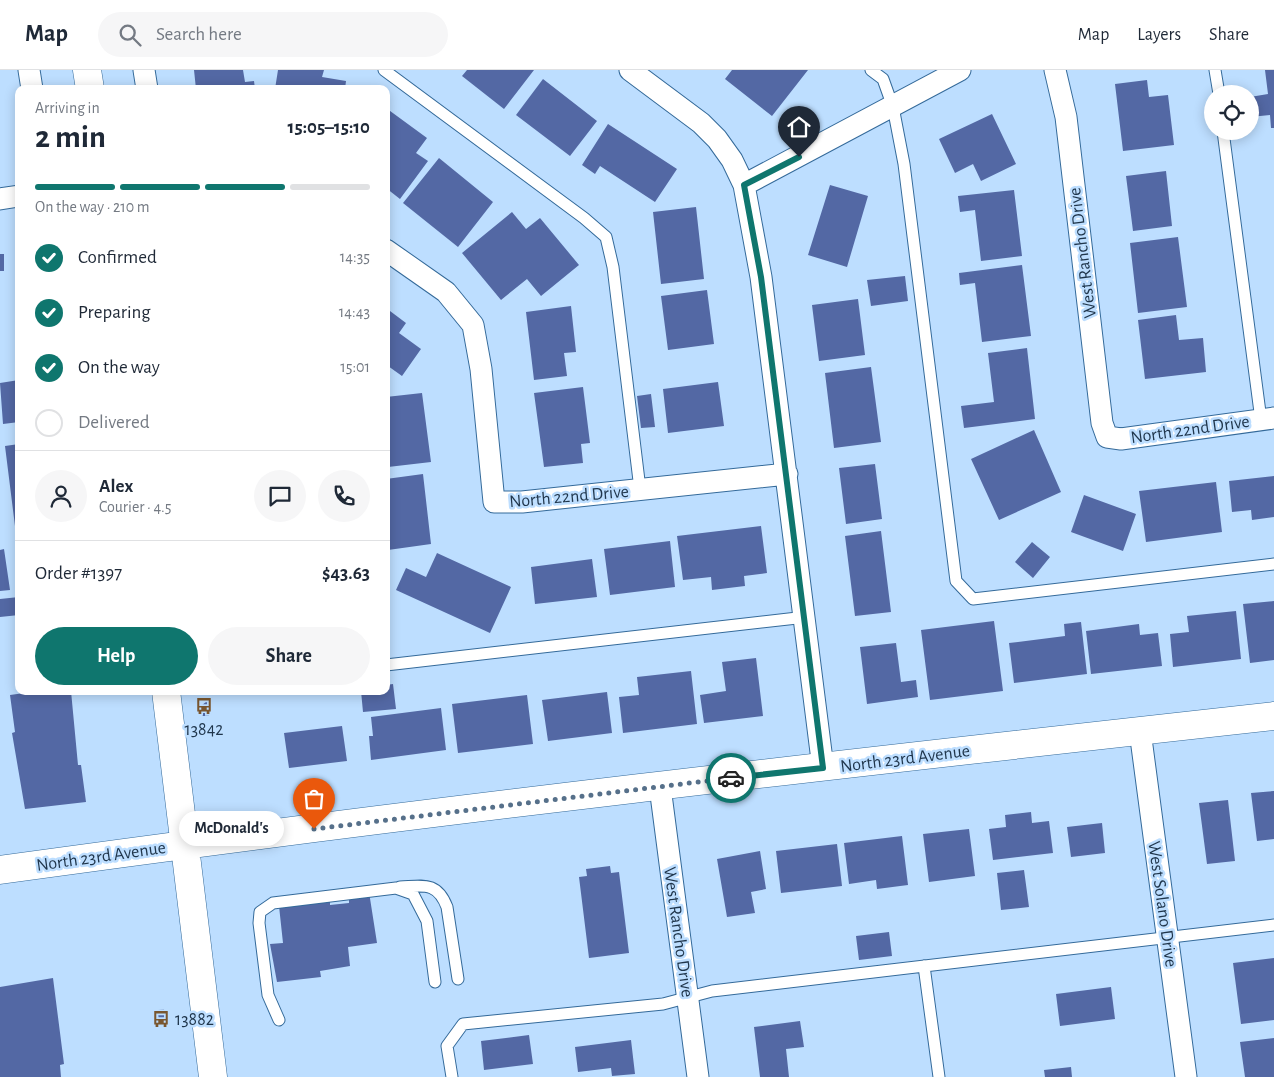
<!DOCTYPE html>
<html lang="en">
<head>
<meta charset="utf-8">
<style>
  :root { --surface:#fff; --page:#f6f6f7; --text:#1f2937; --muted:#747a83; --line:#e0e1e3; --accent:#0f766e }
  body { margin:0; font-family:"Alegreya Sans",sans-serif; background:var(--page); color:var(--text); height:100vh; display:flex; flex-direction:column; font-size:19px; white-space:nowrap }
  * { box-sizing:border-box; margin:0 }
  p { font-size:16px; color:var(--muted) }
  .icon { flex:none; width:28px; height:28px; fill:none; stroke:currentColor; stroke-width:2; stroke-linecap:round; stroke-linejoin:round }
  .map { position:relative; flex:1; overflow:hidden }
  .drawer { position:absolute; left:15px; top:15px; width:375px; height:610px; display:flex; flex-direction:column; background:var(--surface); border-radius:10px; box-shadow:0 2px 12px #0003 }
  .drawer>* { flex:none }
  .tools { position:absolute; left:1204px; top:15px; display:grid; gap:10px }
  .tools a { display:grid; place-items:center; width:55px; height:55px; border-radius:50%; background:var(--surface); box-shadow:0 2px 12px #0003; font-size:25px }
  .pin { position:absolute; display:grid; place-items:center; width:42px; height:42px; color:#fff; margin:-51px -21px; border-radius:50% 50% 50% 0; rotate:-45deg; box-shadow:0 0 5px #0007 }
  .pin .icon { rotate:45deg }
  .courier { position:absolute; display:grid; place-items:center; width:50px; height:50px; margin:-25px; border:4px solid #0f766e; border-radius:50%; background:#fff; color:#222; box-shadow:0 1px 6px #0007 }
  .bubble { position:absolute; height:35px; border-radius:18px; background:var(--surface); box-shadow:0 2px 12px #0003; font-size:16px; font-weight:600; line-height:35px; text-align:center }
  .head em { font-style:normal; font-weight:600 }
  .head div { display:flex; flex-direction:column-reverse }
  .head { display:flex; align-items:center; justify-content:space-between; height:85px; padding:0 20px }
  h1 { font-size:32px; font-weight:600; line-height:38px }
  .bar { display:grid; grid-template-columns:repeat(4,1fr); gap:8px 5px; align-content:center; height:60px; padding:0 20px }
  .bar i { height:6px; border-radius:4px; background:var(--line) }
  .bar .on { background:var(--accent) }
  .bar p { grid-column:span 4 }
  .line { display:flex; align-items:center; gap:12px; padding:0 20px; border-top:1px solid var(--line) }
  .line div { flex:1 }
  .round { display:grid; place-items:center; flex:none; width:52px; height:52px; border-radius:26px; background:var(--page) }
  ol { padding:0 20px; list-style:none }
  li { display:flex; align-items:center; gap:15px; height:55px }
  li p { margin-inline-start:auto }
  li .icon { padding:5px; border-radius:50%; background:var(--accent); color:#fff; stroke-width:4 }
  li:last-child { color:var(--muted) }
  li i { width:28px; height:28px; border:2px solid var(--line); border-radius:50% }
  .primary-button { display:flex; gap:10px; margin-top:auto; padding:10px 20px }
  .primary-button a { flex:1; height:58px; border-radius:30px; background:var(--accent); color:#fff; font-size:20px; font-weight:600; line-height:58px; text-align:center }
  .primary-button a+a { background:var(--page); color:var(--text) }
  header { display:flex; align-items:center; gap:30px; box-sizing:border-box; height:70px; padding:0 25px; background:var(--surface); border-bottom:1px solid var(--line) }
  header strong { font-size:24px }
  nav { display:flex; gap:28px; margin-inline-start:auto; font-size:18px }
  .search { width:350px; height:45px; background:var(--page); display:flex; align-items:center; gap:12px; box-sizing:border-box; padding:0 18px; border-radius:28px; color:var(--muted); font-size:19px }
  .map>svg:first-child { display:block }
</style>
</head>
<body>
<header>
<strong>Map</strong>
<div class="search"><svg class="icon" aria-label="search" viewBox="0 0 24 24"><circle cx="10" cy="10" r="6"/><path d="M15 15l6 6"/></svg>Search here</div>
<nav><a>Map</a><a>Layers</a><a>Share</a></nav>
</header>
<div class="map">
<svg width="1274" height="1007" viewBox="0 0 1274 1007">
  <rect width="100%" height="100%" fill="#bddeff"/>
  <path fill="#5368a4" d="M194,0H243L245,12L254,11L255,19H196Z
    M278,0H324L322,7L346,11L345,19H275Z
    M467,0H534L504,39L462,6Z
    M732,0H808L772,46L725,9Z
    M1265,0H1274V58H1271L1270,45L1250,47V27L1268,24Z
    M543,9L597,51L570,86L516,45Z
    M1147,10L1149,27L1168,25L1174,75L1123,81L1115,14Z
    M386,38L427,68L416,83L428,91L400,129L386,118Z
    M992,44L1016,94L981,111L973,94L955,103L939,69Z
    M608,54L677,99L655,132L600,96L595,104L582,95Z
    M439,88L493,132L458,177L403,133Z
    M1166,101L1172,156L1133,161L1126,106Z
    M830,115L868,126L847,197L808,185Z
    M1014,120L1022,186L981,191L975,140L960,142L958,126Z
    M696,137L704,209L661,214L653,142Z
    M512,142L526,159L540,148L579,195L541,226L527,209L501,230L462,183Z
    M1178,167L1187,237L1138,243L1130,173Z
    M0,184H4V201H0Z
    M1022,195L1031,266L982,272L975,213L960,215L959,203Z
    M905,206L908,231L871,236L867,210Z
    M707,220L714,274L668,280L661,226Z
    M858,229L865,285L819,291L812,235Z
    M571,236L576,282L564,283L567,306L534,310L526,242Z
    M386,238L406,253L399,263L421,279L402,306L388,296L386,298Z
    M1176,245L1179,270L1203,268L1206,302L1145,309L1138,250Z
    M1027,278L1035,349L964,358L961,336L994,332L988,283Z
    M871,297L881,372L834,378L825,303Z
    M19,310V352L3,354L0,313Z
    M718,312L724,356L668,363L663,319Z
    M583,317L590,373L581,374L583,393L544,397L534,323Z
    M422,323L431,392L388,397L386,327Z
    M651,324L655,357L641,358L637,326Z
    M1034,360L1061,422L999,450L971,389Z
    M19,374V456H15L5,376Z
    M875,394L882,449L846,454L839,398Z
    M423,404L431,474L388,480L386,409Z
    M1274,406V447L1252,450L1251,440L1232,442L1229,411Z
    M1216,412L1222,462L1146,472L1139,421Z
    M1084,425L1136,444L1123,481L1071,462Z
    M761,456L767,503L744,506L745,516L712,520L711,507L683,510L677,466Z
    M881,461L891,542L855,546L845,466Z
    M670,471L675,517L610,525L604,479Z
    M1032,472L1050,487L1033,508L1015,492Z
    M4,479L10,520L0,521V480Z
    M437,483L511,517L490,563L396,520L406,498L426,507Z
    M592,489L597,527L535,534L531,497Z
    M19,527V545L0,547V529Z
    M1274,531V590L1250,593L1243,534Z
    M1236,541L1241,589L1173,597L1170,564L1189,562L1187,546Z
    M994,551L1003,621L930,630L921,560Z
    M1081,552L1087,604L1014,613L1009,573L1065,566L1064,554Z
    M1139,554L1140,565L1158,563L1162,596L1091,604L1086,561Z
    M896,573L901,612L916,610L918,627L867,634L860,577Z
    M756,588L763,646L704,653L700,625L726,621L722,592Z
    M691,601L697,654L623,663L619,627L639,625L637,607Z
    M393,614L396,639L363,642L361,621H386V615Z
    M39,621H71L78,695H81L86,732L25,739L12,663L15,662L10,625Z
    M607,622L612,663L548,671L542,630Z
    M527,625L533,674L458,683L452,634Z
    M207,631L209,646H202L201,636Z
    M441,638L446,680L371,690L369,666H373L371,647Z
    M342,656L347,691L289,698L284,663Z
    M1274,721V769L1257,771L1251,723Z
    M1228,730L1235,791L1207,794L1199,733Z
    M1031,742L1032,753L1049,751L1053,783L993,790L989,759L1006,757L1005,745Z
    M1102,753L1105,783L1071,787L1067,757Z
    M969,759L975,806L929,812L923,764Z
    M902,766L908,815L877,819L876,810L849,814L844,773Z
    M837,774L842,816L781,823L776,781Z
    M760,781L766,819L751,822L755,843L727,847L717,789Z
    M610,796L611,803L619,802L629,883L589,888L579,807L587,806L586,799Z
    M1024,800L1029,837L1001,840L997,803Z
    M369,822L377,873L348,877L350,896L320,901L321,907L277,912L270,874L283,873L279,836L330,831V835L349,833V829Z
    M889,862L892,886L859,890L856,866Z
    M1274,888V950L1241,954L1233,893Z
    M53,908L64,994L60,995L61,1007H0V917Z
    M1111,917L1115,949L1060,956L1056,924Z
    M164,939L165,950L159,954L158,940Z
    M800,951L804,977L786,979L789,1007H760L754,957Z
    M529,965L533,994L484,1000L481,971Z
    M1274,968V1007H1245L1240,972Z
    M631,970L635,1004L612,1006L611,998L578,1002L575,977Z
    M1071,997L1072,1007H1045L1044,1000Z"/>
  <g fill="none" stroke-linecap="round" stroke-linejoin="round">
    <g stroke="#346a9a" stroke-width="13">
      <path id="lane" d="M384,0L584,148L606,167L613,197L640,419
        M871,0L883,9L893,37L904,94L956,511L973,529L1274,494
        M1215,0L1219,24
        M1223,61L1261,350
        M386,595L806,547
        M400,817C423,816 437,811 447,837L458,909
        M924,896L939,1007
        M279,950L268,925L259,853L260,842L273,833L396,818L413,824L427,851L435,912
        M452,1007L447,976L463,954L663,934L712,921L1274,855"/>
    </g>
    <g stroke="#346a9a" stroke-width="23">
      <path id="street" d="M29,0L32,19
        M144,0L147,19
        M630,0L701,53L717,69L732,90L744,115L761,207L823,698
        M1055,0L1066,47L1102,353L1107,367L1121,369L1274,348
        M744,115L960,0
        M0,129L19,126
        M386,180L446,222L473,255L481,299L494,432H522L787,404
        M1140,661L1186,1007
        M660,717L698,1007"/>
    </g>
    <g stroke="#346a9a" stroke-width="29">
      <path id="secondary" d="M87,0L90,19
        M166,621L213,1007
        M0,800C423,741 849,693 1274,646"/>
    </g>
    <use href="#lane" stroke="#fff" stroke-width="11"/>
    <use href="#street" stroke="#fff" stroke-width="21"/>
    <use href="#secondary" stroke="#fff" stroke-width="28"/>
  </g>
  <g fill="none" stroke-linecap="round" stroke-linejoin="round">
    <path stroke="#56708a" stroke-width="5" stroke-dasharray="0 9" d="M314,759L731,708"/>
    <path stroke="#0f766e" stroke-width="6" d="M731,708L823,698L761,207L744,115L799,87"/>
  </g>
  <defs>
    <g id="bus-bare" transform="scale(1.35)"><path d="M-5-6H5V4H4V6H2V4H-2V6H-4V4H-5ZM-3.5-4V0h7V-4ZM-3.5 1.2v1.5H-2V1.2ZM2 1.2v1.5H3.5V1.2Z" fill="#79562f" stroke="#bddeff" stroke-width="2.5" paint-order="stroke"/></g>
  </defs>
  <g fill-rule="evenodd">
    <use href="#bus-bare" x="204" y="636"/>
    <use href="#bus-bare" x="161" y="949"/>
  </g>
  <g text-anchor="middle" stroke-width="5" stroke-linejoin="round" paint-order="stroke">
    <g font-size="18" fill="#1f354b" stroke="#bddeff">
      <text transform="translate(1082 183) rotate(-97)" y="6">West Rancho Drive</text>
      <text transform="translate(1190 359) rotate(-8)" y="6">North 22nd Drive</text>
      <text transform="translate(569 426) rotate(-5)" y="6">North 22nd Drive</text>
      <text transform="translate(905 688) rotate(-7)" y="6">North 23rd Avenue</text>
      <text transform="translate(101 786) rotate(-8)" y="6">North 23rd Avenue</text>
      <text transform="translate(1163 834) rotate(82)" y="6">West Solano Drive</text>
      <text transform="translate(679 862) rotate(82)" y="6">West Rancho Drive</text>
    </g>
    <g font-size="18" fill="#1f354b" stroke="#bddeff">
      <text x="204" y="665">13842</text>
      <text x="175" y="955" text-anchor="start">13882</text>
    </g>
  </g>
</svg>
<div class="tools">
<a><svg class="icon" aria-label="locate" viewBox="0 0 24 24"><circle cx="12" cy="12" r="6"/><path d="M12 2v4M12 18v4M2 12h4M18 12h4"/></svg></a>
</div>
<div class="pin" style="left:314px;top:759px;background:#ea580c"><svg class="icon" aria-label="bag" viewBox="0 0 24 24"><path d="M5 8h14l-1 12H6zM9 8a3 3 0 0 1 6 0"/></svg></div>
<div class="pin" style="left:799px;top:87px;background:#1f2937"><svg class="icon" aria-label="home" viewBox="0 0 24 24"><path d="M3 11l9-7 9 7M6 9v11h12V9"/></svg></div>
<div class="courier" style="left:731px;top:708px"><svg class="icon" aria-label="car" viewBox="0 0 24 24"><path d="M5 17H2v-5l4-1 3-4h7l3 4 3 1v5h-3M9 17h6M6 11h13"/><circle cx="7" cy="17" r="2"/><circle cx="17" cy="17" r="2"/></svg></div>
<div class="bubble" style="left:179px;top:741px;width:105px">McDonald's</div>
<section class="drawer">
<div class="head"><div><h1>2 min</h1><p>Arriving in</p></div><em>15:05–15:10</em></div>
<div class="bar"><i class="on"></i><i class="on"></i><i class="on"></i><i></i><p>On the way · 210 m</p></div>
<ol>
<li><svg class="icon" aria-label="check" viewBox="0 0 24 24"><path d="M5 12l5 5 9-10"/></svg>Confirmed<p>14:35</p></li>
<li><svg class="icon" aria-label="check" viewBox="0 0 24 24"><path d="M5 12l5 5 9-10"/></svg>Preparing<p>14:43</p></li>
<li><svg class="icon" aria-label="check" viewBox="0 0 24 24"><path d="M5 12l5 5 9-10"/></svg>On the way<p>15:01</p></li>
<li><i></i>Delivered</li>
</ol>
<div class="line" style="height:90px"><a class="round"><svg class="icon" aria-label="person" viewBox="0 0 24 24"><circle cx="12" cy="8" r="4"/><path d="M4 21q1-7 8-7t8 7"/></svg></a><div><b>Alex</b><p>Courier · 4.5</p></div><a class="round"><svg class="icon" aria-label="chat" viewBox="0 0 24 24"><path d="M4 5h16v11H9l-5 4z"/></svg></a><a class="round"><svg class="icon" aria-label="phone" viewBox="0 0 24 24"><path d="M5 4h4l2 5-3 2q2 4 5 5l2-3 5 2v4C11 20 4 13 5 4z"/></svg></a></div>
<div class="line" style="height:65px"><div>Order #1397</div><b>$43.63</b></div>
<div class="primary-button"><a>Help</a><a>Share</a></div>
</section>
</div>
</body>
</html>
